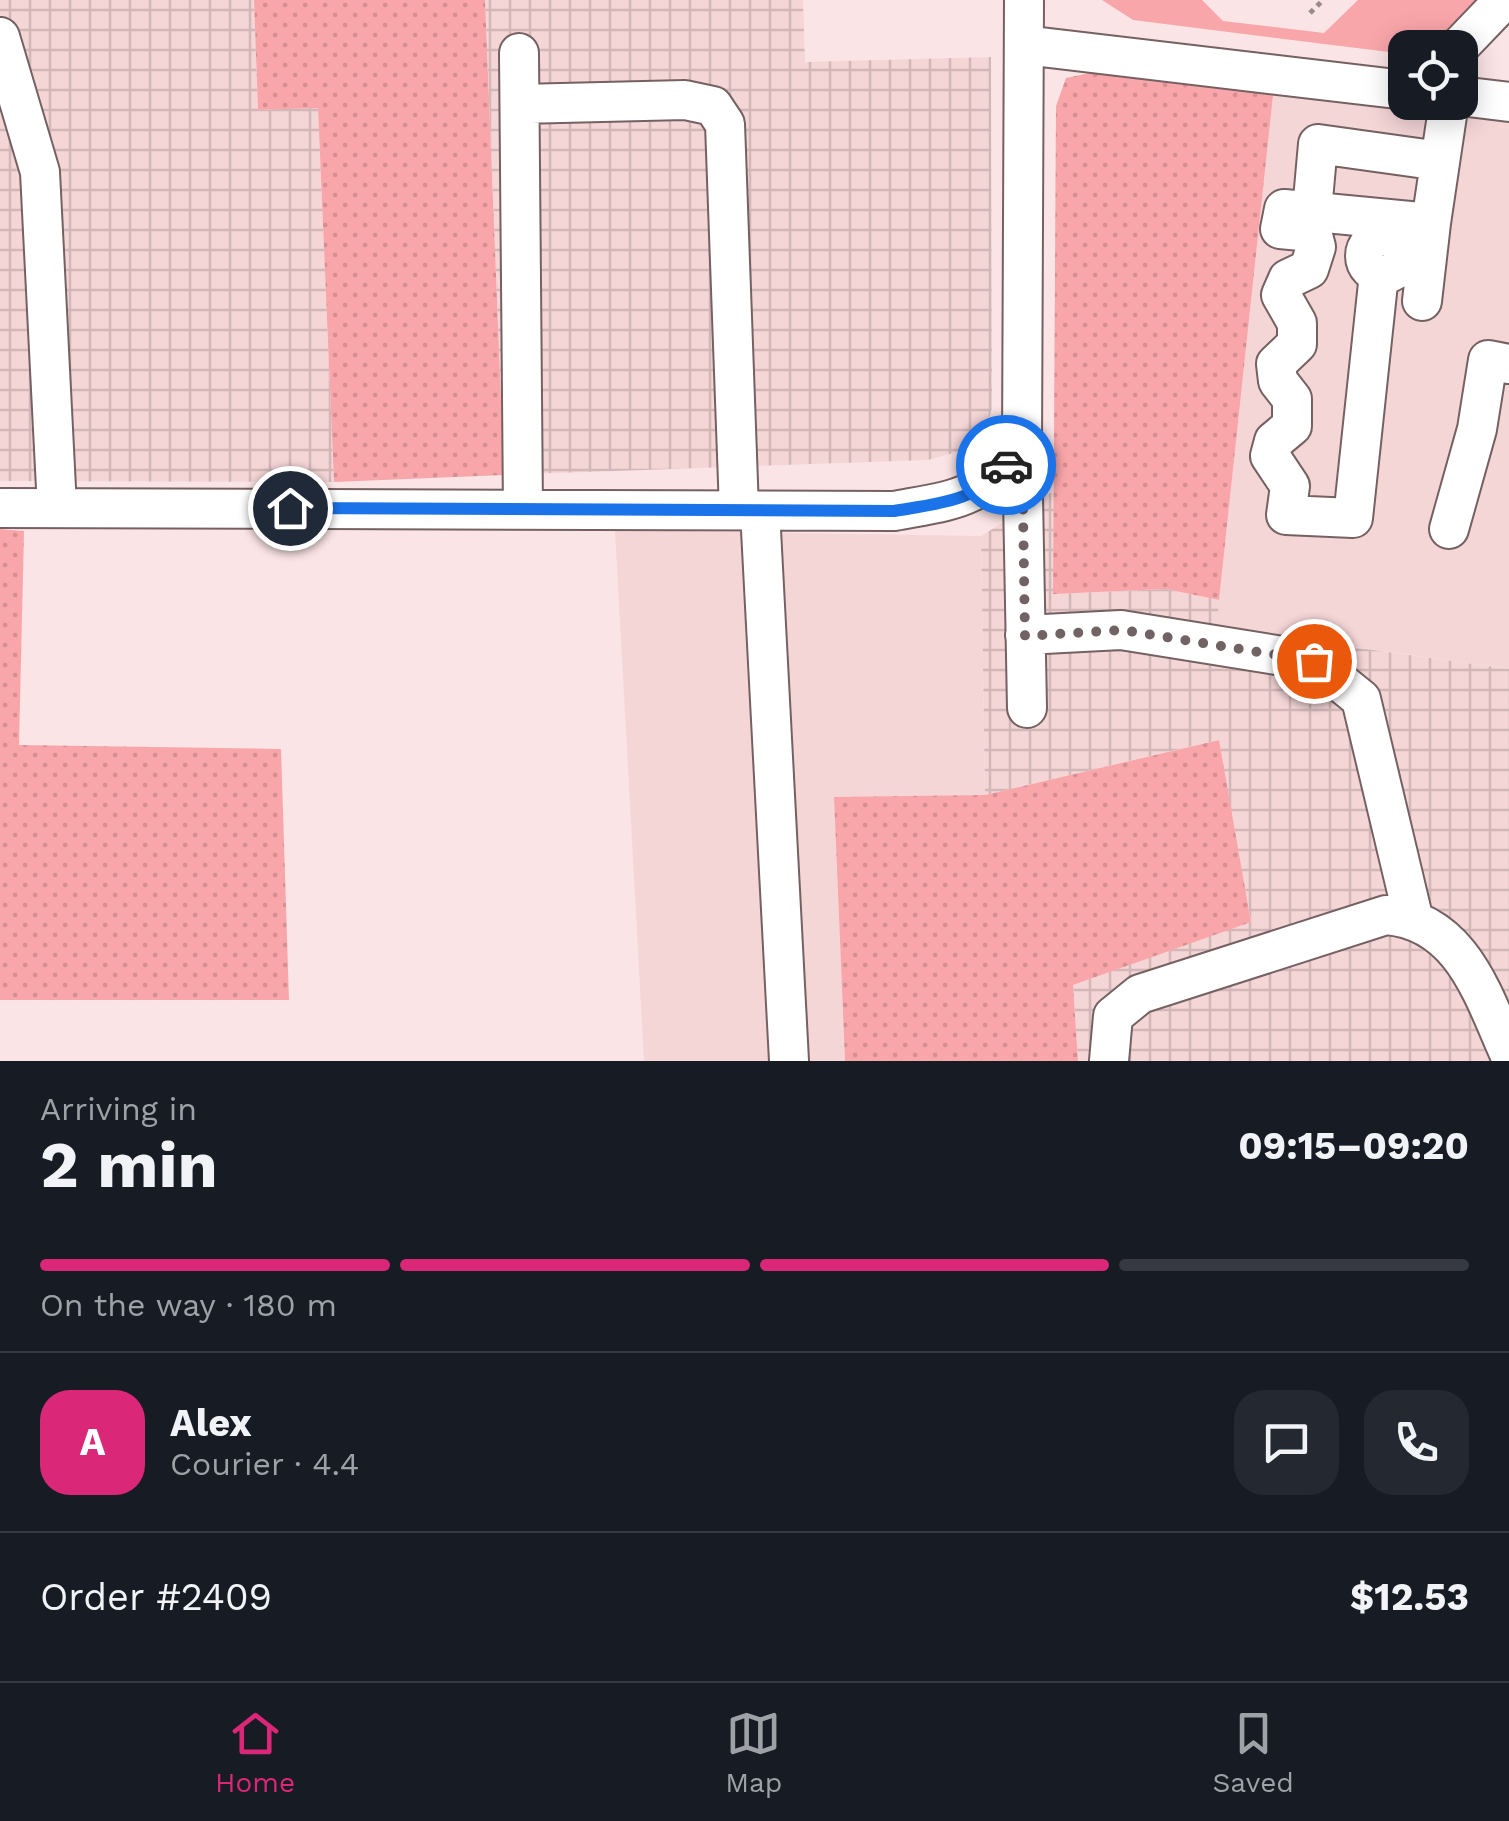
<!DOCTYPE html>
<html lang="en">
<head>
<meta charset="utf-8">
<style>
  :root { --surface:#171b24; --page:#242831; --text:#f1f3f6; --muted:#9ea1a6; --line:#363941; --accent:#db2777 }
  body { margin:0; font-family:"Work Sans",sans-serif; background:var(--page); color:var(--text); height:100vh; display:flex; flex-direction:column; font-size:38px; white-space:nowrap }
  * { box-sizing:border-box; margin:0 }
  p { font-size:32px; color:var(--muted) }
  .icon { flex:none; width:55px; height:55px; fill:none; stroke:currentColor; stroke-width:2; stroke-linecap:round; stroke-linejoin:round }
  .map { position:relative; height:1061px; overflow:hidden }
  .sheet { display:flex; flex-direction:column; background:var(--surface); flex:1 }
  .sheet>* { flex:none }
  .controls { position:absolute; left:1388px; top:30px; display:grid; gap:20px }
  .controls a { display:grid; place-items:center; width:90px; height:90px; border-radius:20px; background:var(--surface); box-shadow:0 5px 25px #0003; font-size:50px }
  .pin { position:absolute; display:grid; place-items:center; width:85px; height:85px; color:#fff; margin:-42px; border:5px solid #fff; border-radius:50%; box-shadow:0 2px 10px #0007 }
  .courier { position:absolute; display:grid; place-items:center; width:100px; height:100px; margin:-50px; border:8px solid #1a73e8; border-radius:50%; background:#fff; color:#222; box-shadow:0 2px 12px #0007 }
  .headline em { font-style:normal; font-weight:700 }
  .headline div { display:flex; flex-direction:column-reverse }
  .headline { display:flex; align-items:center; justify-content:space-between; height:170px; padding:0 40px }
  h1 { font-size:65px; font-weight:700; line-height:75px }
  .bar { display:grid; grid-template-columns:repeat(4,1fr); gap:15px 10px; align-content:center; height:120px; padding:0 40px }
  .bar i { height:12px; border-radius:8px; background:var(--line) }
  .bar .selected { background:var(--accent) }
  .bar p { grid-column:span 4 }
  .line { display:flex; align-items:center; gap:25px; padding:0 40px; border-top:2px solid var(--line) }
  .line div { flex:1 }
  .round { display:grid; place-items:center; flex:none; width:105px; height:105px; border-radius:30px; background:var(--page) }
  .dock { display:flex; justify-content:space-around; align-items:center; height:140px; border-top:2px solid var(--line); background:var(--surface); font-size:28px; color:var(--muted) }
  .dock a { display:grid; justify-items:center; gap:5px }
  .dock .selected { color:var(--accent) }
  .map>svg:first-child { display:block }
</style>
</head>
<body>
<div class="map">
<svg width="1509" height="1061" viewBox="0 0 1509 1061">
  <defs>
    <pattern id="industrial-grid" width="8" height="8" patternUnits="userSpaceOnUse" patternTransform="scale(2.5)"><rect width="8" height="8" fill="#f5d6d7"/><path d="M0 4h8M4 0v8" fill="none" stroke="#d2b7b8"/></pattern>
    <pattern id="grass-dots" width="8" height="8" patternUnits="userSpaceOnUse" patternTransform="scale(2.5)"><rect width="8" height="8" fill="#f9a6aa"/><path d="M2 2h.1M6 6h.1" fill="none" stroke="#d58e92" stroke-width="1.8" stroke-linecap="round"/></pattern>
  </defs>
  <rect width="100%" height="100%" fill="#fbe4e5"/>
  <path fill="#f5d6d7" d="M1274,86L1509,115V669L1216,627Z
    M615,530L981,536L985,795L834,798L845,1061H644Z"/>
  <path fill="url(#industrial-grid)" d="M0,0H254L258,110L318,107L334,482L0,481Z
    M485,0H803L805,62L991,57L992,408L984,435L968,449L928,460L504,475Z
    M1054,491L1053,594L1166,589L1219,600L1217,628L1509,669V1061H1078L1073,985L1251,921L1218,740L985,795L981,536Z"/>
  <path fill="url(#grass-dots)" d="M254,0H485L504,475L334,482L318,108L258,110Z
    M1104,70L1274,86L1219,600L1166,589L1053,594L1056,106L1066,78Z
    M0,529L24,531L19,745L281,749L289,1000H0Z
    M1219,740L1251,922L1073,985L1078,1061H845L834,797L985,795Z"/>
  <path fill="#f9a6aa" d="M1102,0H1202L1223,21L1324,33L1358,0H1483L1437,47L1405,48V54L1133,20Z"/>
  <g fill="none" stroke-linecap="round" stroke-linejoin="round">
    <g stroke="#756162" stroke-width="42">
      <path id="minor" d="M0,37L40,172L57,508
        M1024,45L1405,90
        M1458,48L1504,0
        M519,53L523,510
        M1460,96L1509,102
        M520,104L685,100L713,106L725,124L739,510
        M1312,211L1318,144L1440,161
        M1431,223L1449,102
        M1365 256a18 18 0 1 1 36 0a18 18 0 1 1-36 0Z
        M1379,274L1353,518L1286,515L1290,486L1270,456L1274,441L1292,426V399L1278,381L1276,364L1297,344V323L1281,295L1288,279L1309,269L1316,247L1312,232L1280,229L1284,209L1431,223L1422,301
        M1022,445L1027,708
        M0,508L894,511C959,499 980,500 1022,445L1024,0
        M760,511L789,1061
        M1449,529L1477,429L1488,360L1509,364
        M1025,635L1121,630L1314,661L1361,699L1413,917
        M1109,1061L1113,1016L1140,994L1386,915C1461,921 1482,993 1509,1053"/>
    </g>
    <path stroke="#9b8b8b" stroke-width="5" stroke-dasharray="5 5" stroke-linecap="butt" d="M1310,13L1323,0"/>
    <use href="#minor" stroke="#fff" stroke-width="38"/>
  </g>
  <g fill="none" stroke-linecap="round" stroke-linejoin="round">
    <path stroke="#716364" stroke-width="10" stroke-dasharray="0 18" d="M1006,465L1022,445L1025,636L1122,630L1314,661"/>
    <path stroke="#1a73e8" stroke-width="12" d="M290,508L894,511C935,504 980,501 1006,465"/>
  </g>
</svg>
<div class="controls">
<a><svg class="icon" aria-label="locate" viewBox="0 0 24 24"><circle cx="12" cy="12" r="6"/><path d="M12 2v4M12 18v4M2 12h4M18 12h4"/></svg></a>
</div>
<div class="pin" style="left:1314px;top:661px;background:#ea580c"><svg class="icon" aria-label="bag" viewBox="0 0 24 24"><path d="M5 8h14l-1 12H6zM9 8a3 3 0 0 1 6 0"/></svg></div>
<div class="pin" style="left:290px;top:508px;background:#1f2937"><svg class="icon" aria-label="home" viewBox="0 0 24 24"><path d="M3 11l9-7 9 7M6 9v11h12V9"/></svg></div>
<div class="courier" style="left:1006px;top:465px"><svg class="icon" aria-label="car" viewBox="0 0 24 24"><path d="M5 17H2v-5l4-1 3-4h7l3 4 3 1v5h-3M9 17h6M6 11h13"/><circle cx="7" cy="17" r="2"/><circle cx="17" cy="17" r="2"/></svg></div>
</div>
<section class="sheet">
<div class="headline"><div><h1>2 min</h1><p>Arriving in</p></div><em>09:15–09:20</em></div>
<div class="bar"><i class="selected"></i><i class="selected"></i><i class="selected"></i><i></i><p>On the way · 180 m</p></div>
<div class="line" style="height:180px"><b class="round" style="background:var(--accent);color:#fff">A</b><div><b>Alex</b><p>Courier · 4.4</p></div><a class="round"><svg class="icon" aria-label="chat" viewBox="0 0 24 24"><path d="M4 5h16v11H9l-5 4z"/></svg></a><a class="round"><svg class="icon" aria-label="phone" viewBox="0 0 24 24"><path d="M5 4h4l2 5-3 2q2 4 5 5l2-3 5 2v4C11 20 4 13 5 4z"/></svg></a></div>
<div class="line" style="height:130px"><div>Order #2409</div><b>$12.53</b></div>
</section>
<nav class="dock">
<a class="selected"><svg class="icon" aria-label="home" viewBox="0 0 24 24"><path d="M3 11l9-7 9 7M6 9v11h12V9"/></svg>Home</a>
<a><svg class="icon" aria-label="map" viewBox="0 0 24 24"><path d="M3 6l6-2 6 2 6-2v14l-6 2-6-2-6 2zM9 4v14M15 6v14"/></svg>Map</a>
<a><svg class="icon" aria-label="saved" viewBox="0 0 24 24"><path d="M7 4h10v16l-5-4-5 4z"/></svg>Saved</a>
</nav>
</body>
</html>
